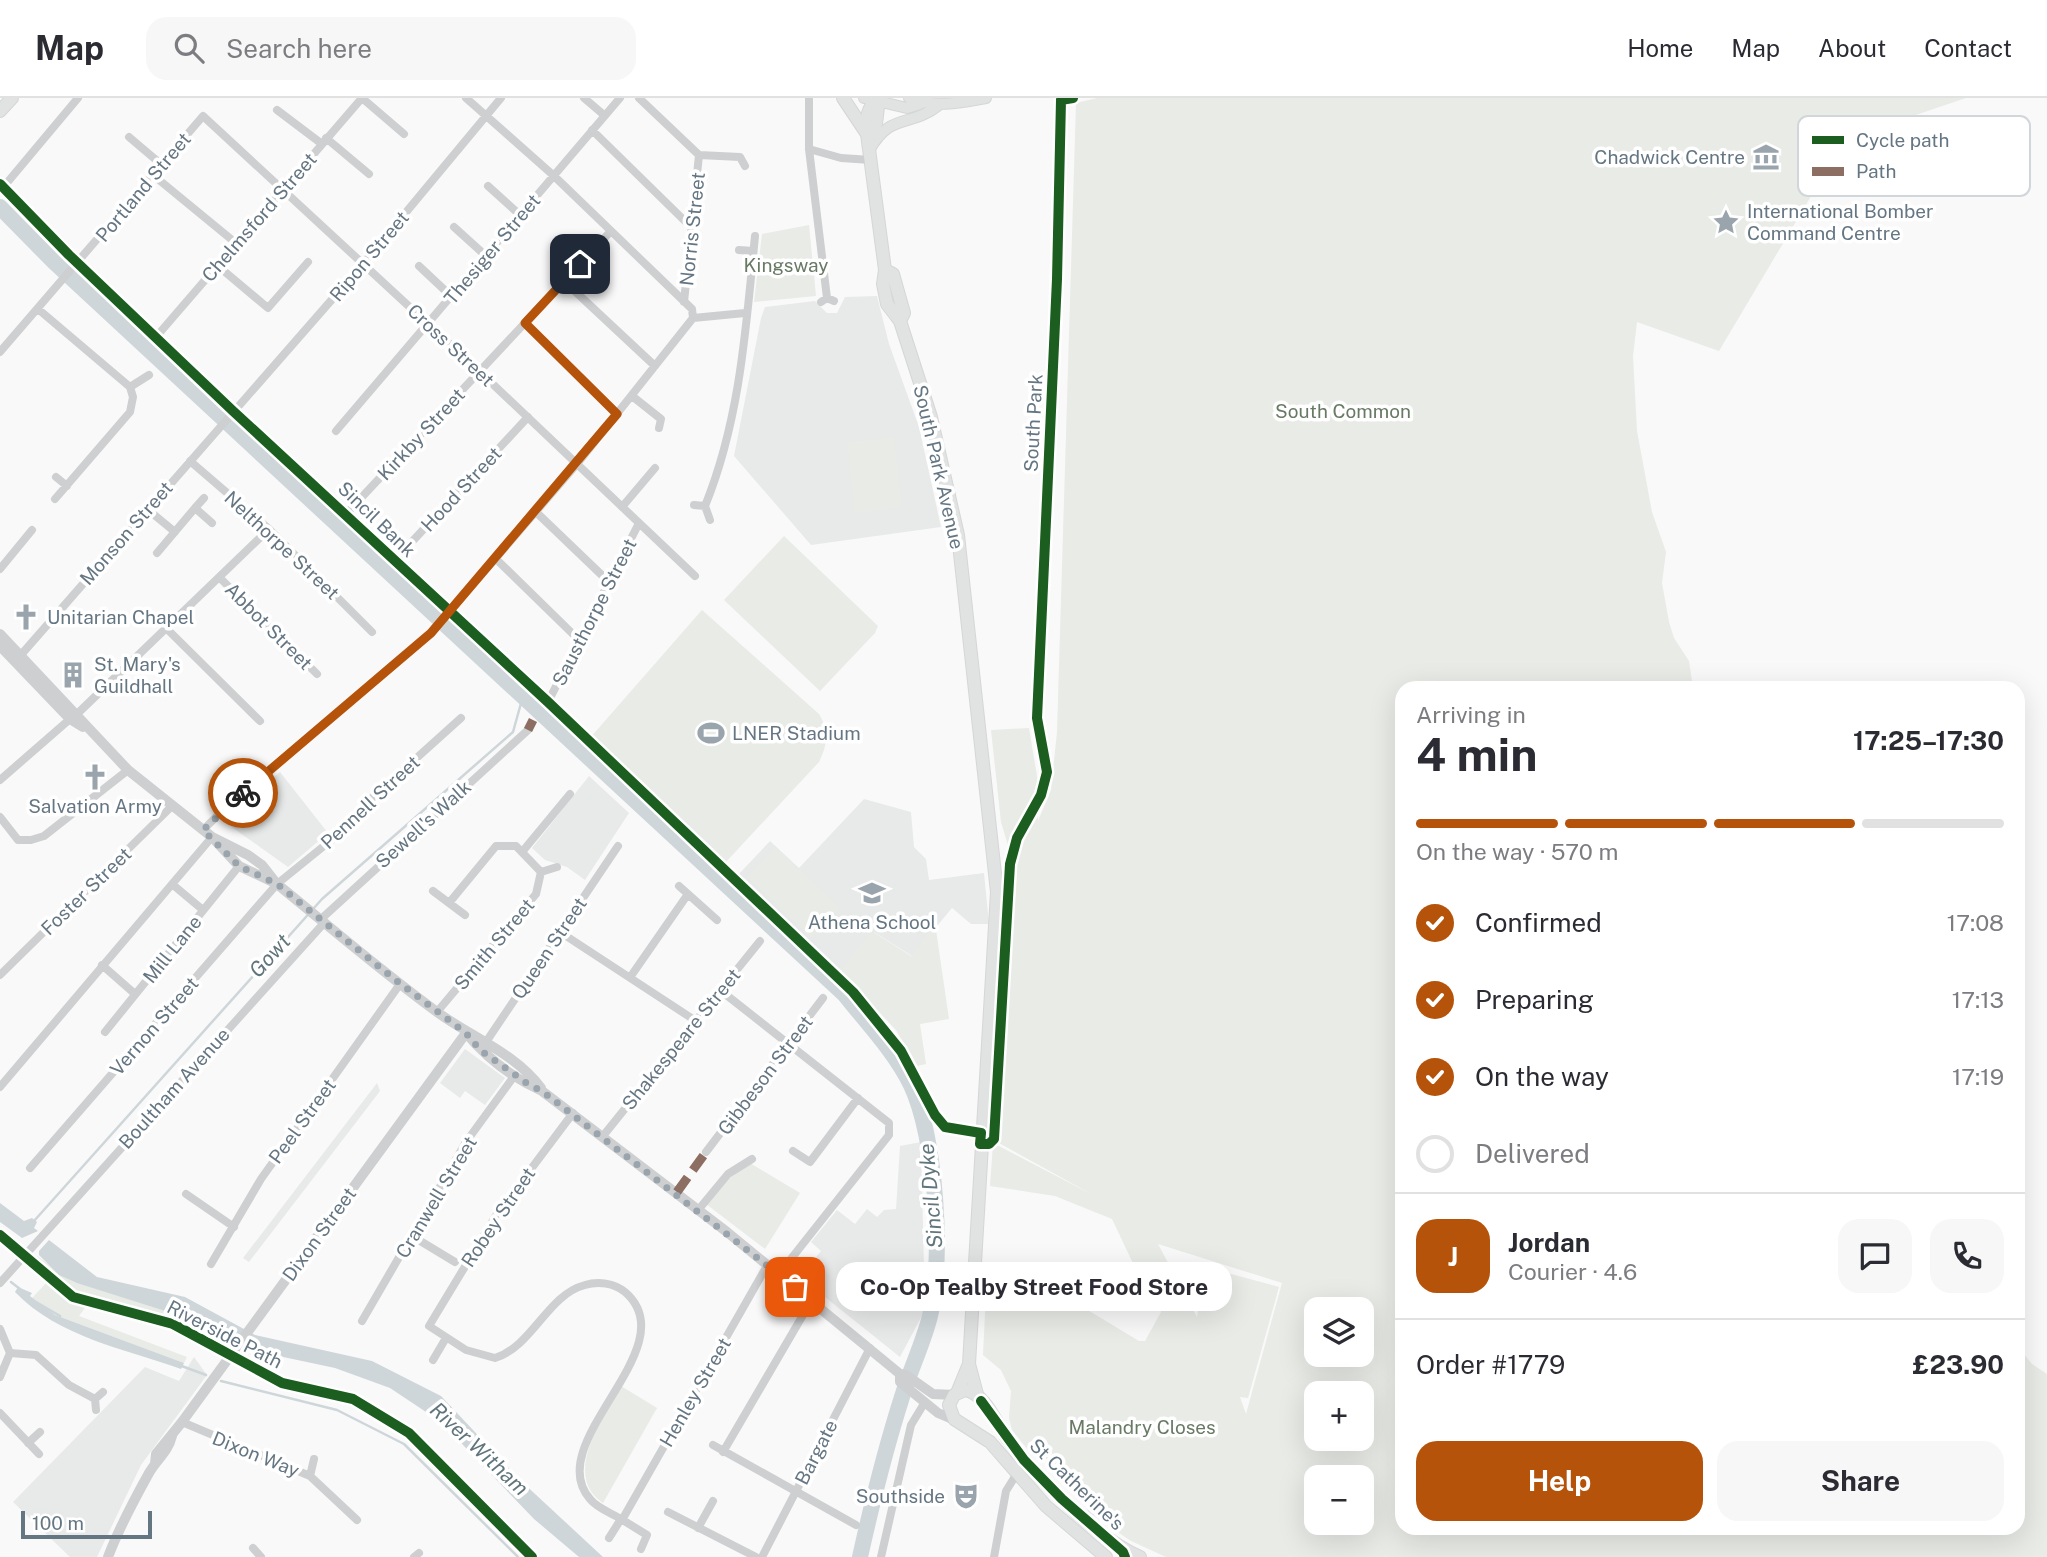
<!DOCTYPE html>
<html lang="en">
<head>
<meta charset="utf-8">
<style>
  :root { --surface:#fff; --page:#f7f7f7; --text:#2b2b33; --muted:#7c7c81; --line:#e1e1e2; --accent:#b45309 }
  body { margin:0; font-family:"Public Sans",sans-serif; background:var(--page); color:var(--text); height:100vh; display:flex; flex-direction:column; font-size:26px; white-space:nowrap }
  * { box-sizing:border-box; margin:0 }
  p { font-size:23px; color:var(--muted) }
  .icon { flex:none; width:38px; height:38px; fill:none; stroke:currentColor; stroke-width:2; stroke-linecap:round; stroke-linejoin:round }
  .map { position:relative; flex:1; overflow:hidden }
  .drawer { position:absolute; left:1395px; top:583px; width:630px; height:854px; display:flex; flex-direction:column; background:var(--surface); border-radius:21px; box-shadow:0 7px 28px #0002 }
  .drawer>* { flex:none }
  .tools { position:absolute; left:1304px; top:1199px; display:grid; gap:14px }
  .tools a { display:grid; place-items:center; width:70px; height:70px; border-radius:14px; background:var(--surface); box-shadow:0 7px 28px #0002; font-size:35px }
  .scale { position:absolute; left:21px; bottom:18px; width:131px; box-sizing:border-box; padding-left:7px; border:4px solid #657683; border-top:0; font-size:19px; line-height:24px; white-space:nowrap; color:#657683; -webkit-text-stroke:5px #fff; paint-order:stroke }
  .pin { position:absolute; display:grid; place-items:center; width:60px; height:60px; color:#fff; margin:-30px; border-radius:14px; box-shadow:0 4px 10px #0006 }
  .courier { position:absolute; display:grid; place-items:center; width:70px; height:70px; margin:-35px; border:5px solid #b45309; border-radius:50%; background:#fff; color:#222; box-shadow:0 2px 9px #0007 }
  .bubble { position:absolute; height:49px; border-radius:21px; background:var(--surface); box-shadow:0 7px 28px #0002; font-size:23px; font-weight:700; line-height:49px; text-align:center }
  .head em { font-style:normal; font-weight:700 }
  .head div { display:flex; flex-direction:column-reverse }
  .head { display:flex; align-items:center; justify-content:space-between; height:119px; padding:0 21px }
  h1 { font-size:46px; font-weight:700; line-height:52px }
  .bar { display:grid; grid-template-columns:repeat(4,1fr); gap:10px 7px; align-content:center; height:84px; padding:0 21px }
  .bar i { height:9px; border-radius:5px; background:var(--line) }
  .bar .current { background:var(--accent) }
  .bar p { grid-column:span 4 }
  .line { display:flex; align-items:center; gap:18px; padding:0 21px; border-top:2px solid var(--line) }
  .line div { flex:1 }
  .round { display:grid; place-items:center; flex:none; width:74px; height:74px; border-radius:21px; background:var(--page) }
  ol { padding:0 21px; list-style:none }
  li { display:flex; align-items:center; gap:21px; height:77px }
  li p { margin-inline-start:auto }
  li .icon { padding:7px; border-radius:50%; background:var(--accent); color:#fff; stroke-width:4 }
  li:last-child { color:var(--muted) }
  li i { width:38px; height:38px; border:4px solid var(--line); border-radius:50% }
  .primary-button { display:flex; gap:14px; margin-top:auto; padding:14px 21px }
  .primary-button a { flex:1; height:80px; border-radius:21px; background:var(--accent); color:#fff; font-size:28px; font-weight:700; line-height:80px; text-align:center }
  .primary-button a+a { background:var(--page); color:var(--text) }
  header { display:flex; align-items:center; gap:42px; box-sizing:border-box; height:98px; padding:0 35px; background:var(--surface); border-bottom:2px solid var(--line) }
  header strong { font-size:33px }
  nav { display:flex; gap:38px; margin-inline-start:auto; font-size:24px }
  .search { width:490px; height:63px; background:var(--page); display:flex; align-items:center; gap:18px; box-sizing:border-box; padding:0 24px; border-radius:21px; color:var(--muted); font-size:26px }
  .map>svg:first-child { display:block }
</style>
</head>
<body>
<header>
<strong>Map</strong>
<div class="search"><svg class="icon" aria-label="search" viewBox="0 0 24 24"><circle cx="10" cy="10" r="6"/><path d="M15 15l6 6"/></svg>Search here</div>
<nav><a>Home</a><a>Map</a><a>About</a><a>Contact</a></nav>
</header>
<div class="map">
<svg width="2047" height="1459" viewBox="0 0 2047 1459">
  <rect width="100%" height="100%" fill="#f9f9f9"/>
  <path fill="#e8e9e9" d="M877,198L889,246L919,329L941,429L811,447L734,358L761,220L765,209L815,203L827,215H837L845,199Z
    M280,674L328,735L288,769L226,725L231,715Z
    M589,678L629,715L585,782L567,769L545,762L532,750Z
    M864,701L911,714L914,749L926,761L929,782L984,775L989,826H971L952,810L912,858L874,834L843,876L738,777L770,743L799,770Z
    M465,951L505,980L485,1007L465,993L460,1000L440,985Z
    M377,985L380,993L377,997L249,1164L243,1160Z
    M921,1044L925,1212L900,1259L800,1179L821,1153L811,1144L837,1112L855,1126L867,1111L877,1119L884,1112L896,1111L900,1048Z
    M194,1259L207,1277L141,1367L97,1459H70L13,1404L145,1269L179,1283Z"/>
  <path fill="#e8ebe6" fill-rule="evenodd" d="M1097,0H1966L1845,41L1719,253L1637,224L1633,258L1637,333L1652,414L1666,454L1662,485L1669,524L1674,540L1689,563L1693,590H1402V1430H2018V1249L2032,1266L2047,1276V1459H1166L1131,1443L1088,1414L1083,1393L1053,1363L1033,1358L1012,1332L1009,1320L1011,1293L1001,1272L983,1257L986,1196L993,1187L1071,1202L1139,1243H1145L1161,1214L1152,1189L1139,1178L1112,1121L1055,1098L990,1088L993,1045L1093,1097L997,1044L1015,771L1001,724L991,632L1029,630L1037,678L1038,723L1051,692L1057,634L1076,5ZM1158,1146L1282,1185L1246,1316L1240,1299L1248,1300L1279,1189L1205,1169L1197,1219ZM1316,1211H1362V1256H1316ZM1316,1295H1362V1340H1316ZM1316,1379H1362V1424H1316Z
    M809,127L816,198L754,204L762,136Z
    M894,339L902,409L855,415L847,344Z
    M784,438L878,528L875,535L820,593L724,502Z
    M702,512L819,616C829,633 828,645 819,664L725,765L590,640Z
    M775,749L840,810L812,840L747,779Z
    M935,825L949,921L920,926L926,966L917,968L896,932L840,873L872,833L911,858Z
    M750,1065L800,1095L765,1151L706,1106L722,1086Z
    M37,1158L70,1182L184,1219L231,1244L226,1251L216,1245L212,1250L171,1226L106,1214L87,1207L79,1218L187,1259L184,1265L55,1217L38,1207L32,1200L49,1182L30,1164Z
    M621,1288L657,1310L603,1405C561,1378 604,1317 621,1288Z"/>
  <path fill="#ced6d9" d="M0,1105L24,1123L32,1120L37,1124L34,1130L38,1133L22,1140L0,1124Z
    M49,1142L97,1179L185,1199L255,1237L372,1263L441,1298L520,1382L603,1459H579L534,1421L441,1324L390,1290L335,1270L255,1253L184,1219L77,1185L59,1177L39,1157V1153Z
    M18,1189L32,1195L30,1198L55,1217L184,1265L181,1271C125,1251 58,1239 15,1194Z"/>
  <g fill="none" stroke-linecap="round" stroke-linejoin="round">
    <path stroke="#ced6d9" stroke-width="2.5" d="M34,1123L322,801L513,634L523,598
      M11,1184L20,1191
      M36,1204L60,1218
      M179,1267L206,1277
      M221,1283L337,1312L404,1346L518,1459"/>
    <path stroke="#ced6d9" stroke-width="16" d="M0,109L54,164L845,897C867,925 895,954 911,987C936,1040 944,1161 930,1218C923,1246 910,1272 902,1299C885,1352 872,1405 860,1459"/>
    <g stroke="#d5d6d7" stroke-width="12">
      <path id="secondary" d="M864,0L907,10L920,6
        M909,0C935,10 959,5 986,0
        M867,34C864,22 866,9 877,1
        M870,51C891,14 910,30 939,7"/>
    </g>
    <g stroke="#d5d6d7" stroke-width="14">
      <path id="primary" d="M843,0L867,36
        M0,13L12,0
        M867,36L885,172L883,186L887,206L900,223L931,319L958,437L997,794L969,1266L977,1296
        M867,36L876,26L879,0
        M885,172L893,176L904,215L900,223
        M957,1295L969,1266
        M1106,1459L1046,1408L990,1344L954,1321L949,1307L954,1297L965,1292C985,1295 996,1325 1007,1340C1037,1380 1096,1440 1140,1459"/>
    </g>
    <path stroke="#cecfd0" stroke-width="8" d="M78,0L6,86V93L233,313L732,779
      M362,0L404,36
      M466,0L553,77L692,211L693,220
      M584,0L604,17
      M639,0L699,57L740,59L745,68
      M809,0V51L827,200
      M277,12L322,46
      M592,32L692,130
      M129,39L162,67
      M326,40L369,76
      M809,51L841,60L871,62
      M153,77L237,146
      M488,88L520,117
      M454,129L486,158
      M739,152L753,153
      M218,168L268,210L308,164
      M419,168L452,199
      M564,183L655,268
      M684,204L699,57
      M821,204L827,200L834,203
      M38,211L130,289L133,299L130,314L55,401
      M693,220L745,215
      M525,225L617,316
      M156,239L362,0
      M0,254L203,18L480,274L695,478
      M130,289L149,277
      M632,298L661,321L659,330
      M336,333L620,0
      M190,363L269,431L372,534
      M56,379L67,388
      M694,407L705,408
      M622,409L655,370
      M195,410L204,400
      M147,411L175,434
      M536,414L609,484
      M346,416L611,133
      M710,422L705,408C740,322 746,230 755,138
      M157,455L195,410L212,425
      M496,461L579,542
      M395,462L528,319
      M0,471L32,432
      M221,481L317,576
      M167,531L260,623
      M20,558L363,166L501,0
      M548,604L639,425
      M76,617L269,431
      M1041,651L1037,620L1057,181L1060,0
      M0,682L70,621
      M0,719L18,742H31L44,738L128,672
      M203,732L223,712L431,535L577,366L693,220
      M522,754L570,696
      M541,774L557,769
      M172,786L203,812
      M679,788L717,822
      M433,793L449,805L496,748H516L541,774L536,796L437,914
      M449,805L465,817
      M320,822L528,632
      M560,834L696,923
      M102,867L135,896
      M0,877L172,708
      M631,878L688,796
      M720,892L889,1025V1037L779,1176
      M105,934L239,768
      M484,947L618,748
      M901,953L935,1017L945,1029L981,1035
      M0,989L212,739
      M573,1015L495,1119L429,1228L466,1252L495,1260C533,1248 547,1197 585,1187C598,1183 614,1185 625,1194C689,1249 540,1344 590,1401C597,1410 611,1415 621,1421L609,1440
      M603,1038L760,843
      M793,1053L810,1064L858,1000
      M706,1054L823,900
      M30,1070L277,786L335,739L371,701L461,620
      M186,1096L234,1129
      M699,1111L728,1076L752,1061
      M412,1138L455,1164
      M3,1139L26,1157
      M211,1166L261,1081L400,886
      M0,1185L324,825
      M362,1223L466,1044L515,977
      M0,1231L10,1255L0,1279
      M10,1255L36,1257L69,1287L95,1301
      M433,1262L446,1240
      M96,1312L95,1301L103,1294
      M0,1315L39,1356
      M182,1324L310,1378L357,1422
      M28,1345L40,1334
      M713,1347L856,1427
      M723,1354L803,1217L814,1204
      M310,1378L314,1361
      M668,1414L756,1459
      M621,1421L647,1437L641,1451
      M622,1422L768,1166
      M698,1430L713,1403
      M253,1450L261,1459
      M414,1459L419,1455
      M762,1459L870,1250
      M881,1459L911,1327L925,1304
      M994,1459L1006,1393L1019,1372"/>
    <path stroke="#cecfd0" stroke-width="10" d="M0,536L128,672L212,739L239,768L275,785
      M0,548L70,621L83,629
      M212,739L248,757L262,767L277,786C330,829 382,874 437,914C471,939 515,955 541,990
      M466,935C486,959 513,980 542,993L727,1134L900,1276L906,1277L933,1296L954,1297
      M900,1276V1284L938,1315L957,1323
      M155,1366L156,1356L182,1324L466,935
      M108,1459C119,1430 134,1402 149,1375C157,1361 168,1354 172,1338"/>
    <use href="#secondary" stroke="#e1e2e2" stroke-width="10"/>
    <use href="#primary" stroke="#e1e2e2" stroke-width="12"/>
    <path stroke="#8d6e63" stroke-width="9" stroke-dasharray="18 9" stroke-linecap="butt" d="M528,632L533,622
      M677,1094L706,1054"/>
    <g stroke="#fff" stroke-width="15">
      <path id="cycleway" d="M0,86L69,157L233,313L548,604L853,894L901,953L935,1017L945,1029L981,1035L980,1046H989L994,1041L1010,766L1017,740L1041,697L1047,674L1037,620L1057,181L1061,2L1073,0
        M0,1137L73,1199L173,1226L282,1285L353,1301L409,1335L532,1459
        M981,1303L1024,1362L1062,1401L1123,1454L1125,1459"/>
    </g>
    <use href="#cycleway" stroke="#1b5e20" stroke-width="10"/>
  </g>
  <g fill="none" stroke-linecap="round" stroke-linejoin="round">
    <path stroke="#99a4ac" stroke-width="7" stroke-dasharray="0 12.6" d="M243,695L203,732L239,768L277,786L393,880L466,935L480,952L528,986L542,993L795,1189"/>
    <path stroke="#b45309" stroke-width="9" d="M243,695L431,535L617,316L525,225L580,166"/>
  </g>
  <defs>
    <g id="museum-bare" transform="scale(2.1)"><path d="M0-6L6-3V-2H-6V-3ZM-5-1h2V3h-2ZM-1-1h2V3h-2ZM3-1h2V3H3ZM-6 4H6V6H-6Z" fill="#99a4ac" stroke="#fff" stroke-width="2.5" paint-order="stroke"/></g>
    <g id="sight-bare" transform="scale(2.1)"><path d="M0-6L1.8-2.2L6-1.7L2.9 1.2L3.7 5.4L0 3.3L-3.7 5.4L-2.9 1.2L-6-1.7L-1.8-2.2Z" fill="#99a4ac" stroke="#fff" stroke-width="2.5" paint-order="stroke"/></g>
    <g id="church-bare" transform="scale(2.1)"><path d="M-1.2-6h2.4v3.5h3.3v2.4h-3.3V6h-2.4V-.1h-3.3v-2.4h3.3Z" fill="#99a4ac" stroke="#fff" stroke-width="2.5" paint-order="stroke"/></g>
    <g id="building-bare" transform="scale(2.1)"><path d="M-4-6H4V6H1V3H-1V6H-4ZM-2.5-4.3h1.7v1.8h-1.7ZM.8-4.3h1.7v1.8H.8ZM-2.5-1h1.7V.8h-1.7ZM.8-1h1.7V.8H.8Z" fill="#99a4ac" stroke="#fff" stroke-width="2.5" paint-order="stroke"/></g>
    <g id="stadium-bare" transform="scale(2.1)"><path d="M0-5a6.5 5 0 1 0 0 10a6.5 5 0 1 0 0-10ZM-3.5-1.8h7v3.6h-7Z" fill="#99a4ac" stroke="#fff" stroke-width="2.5" paint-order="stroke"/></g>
    <g id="school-bare" transform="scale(2.1)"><path d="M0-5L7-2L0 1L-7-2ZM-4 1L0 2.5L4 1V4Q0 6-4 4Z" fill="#99a4ac" stroke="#fff" stroke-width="2.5" paint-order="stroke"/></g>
    <g id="theatre-bare" transform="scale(2.1)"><path d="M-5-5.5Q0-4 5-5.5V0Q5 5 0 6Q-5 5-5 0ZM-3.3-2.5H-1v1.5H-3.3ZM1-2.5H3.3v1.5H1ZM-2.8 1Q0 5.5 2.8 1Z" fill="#99a4ac" stroke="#fff" stroke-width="2.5" paint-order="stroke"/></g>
  </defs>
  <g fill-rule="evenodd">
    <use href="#museum-bare" x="1766" y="59"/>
    <use href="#sight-bare" x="1726" y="124"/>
    <use href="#church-bare" x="26" y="519"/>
    <use href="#building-bare" x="73" y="577"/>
    <use href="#stadium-bare" x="711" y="635"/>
    <use href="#church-bare" x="95" y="679"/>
    <use href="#school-bare" x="872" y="795"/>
    <use href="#theatre-bare" x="966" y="1398"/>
  </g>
  <g text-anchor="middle" stroke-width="7" stroke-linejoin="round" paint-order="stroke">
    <g font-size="19" fill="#657683" stroke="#fff" text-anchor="start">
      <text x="1745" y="66" text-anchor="end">Chadwick Centre</text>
      <text x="1747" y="120">International Bomber<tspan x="1747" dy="22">Command Centre</tspan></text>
      <text x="47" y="526">Unitarian Chapel</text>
      <text x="94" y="573">St. Mary's<tspan x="94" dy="22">Guildhall</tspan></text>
      <text x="732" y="642">LNER Stadium</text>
      <text x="95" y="715" text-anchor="middle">Salvation Army</text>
      <text x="872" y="831" text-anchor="middle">Athena School</text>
      <text x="945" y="1405" text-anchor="end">Southside</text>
    </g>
    <g font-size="19" fill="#657683" stroke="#fff">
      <text transform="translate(143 89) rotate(-50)" y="7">Portland Street</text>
      <text transform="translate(259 119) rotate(-49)" y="7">Chelmsford Street</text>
      <text transform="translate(692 131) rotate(-84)" y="7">Norris Street</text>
      <text transform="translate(492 151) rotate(-50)" y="7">Thesiger Street</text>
      <text transform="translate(369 158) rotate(-50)" y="7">Ripon Street</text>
      <text transform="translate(451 247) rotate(43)" y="7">Cross Street</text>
      <text transform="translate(1033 325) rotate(-87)" y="7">South Park</text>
      <text transform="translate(421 336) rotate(-47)" y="7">Kirkby Street</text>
      <text transform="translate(939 369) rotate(77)" y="7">South Park Avenue</text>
      <text transform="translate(461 391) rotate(-47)" y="7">Hood Street</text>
      <text transform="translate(377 421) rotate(44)" y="7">Sincil Bank</text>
      <text transform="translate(126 435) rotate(-49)" y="7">Monson Street</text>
      <text transform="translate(282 447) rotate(43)" y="7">Nelthorpe Street</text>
      <text transform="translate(594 514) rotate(-63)" y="7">Sausthorpe Street</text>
      <text transform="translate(269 528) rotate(45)" y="7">Abbot Street</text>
      <text transform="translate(370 704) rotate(-43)" y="7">Pennell Street</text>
      <text transform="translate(423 726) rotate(-42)" y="7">Sewell's Walk</text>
      <text transform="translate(86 793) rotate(-44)" y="7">Foster Street</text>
      <text transform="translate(494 846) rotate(-50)" y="7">Smith Street</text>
      <text transform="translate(549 850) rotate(-56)" y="7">Queen Street</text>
      <text transform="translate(172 851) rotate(-51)" y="7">Mill Lane</text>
      <text transform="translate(154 928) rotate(-49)" y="7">Vernon Street</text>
      <text transform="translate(681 941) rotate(-51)" y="7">Shakespeare Street</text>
      <text transform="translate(765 977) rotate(-53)" y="7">Gibbeson Street</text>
      <text transform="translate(174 990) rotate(-48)" y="7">Boultham Avenue</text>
      <text transform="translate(302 1023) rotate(-54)" y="7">Peel Street</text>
      <text transform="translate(436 1099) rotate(-59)" y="7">Cranwell Street</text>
      <text transform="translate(498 1119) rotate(-56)" y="7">Robey Street</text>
      <text transform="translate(319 1136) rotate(-54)" y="7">Dixon Street</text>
      <text transform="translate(225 1236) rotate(27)" y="7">Riverside Path</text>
      <text transform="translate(695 1294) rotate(-60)" y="7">Henley Street</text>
      <text transform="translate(816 1354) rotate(-63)" y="7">Bargate</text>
      <text transform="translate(256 1356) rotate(22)" y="7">Dixon Way</text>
      <text transform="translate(1077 1386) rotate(44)" y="7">St Catherine's</text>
    </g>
    <g font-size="19" fill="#687a64" stroke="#fff">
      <text x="786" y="174">Kingsway</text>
      <text x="1343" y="320">South Common</text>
      <text x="1142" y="1336">Malandry Closes</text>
    </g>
    <g font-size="21" font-style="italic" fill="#60757c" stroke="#fff">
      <text transform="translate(270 858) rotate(-48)" y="7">Gowt</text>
      <text transform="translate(931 1098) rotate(-95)" y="7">Sincil Dyke</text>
      <text transform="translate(479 1351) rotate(43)" y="7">River Witham</text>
    </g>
  </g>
  <rect x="1798" y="18" width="232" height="80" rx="10" fill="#fff" stroke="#d1d6da" stroke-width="2"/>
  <rect x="1812" y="38" width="32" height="8" fill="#1b5e20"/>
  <rect x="1812" y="69" width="32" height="9" fill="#8d6e63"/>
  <g font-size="19" fill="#657683">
    <text x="1856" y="49">Cycle path</text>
    <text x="1856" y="80">Path</text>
  </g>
</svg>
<div class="tools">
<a><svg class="icon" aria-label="layers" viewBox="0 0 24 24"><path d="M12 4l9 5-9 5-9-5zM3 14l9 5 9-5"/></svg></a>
<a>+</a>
<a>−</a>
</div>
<div class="scale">100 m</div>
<div class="pin" style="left:795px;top:1189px;background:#ea580c"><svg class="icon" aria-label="bag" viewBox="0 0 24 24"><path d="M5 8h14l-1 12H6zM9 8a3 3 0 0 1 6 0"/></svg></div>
<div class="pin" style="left:580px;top:166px;background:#1f2937"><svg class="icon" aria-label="home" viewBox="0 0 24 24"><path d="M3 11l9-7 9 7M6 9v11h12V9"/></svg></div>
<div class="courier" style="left:243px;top:695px"><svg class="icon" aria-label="bike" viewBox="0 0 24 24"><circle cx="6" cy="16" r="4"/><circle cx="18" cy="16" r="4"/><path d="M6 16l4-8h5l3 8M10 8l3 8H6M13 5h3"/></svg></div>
<div class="bubble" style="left:836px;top:1164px;width:396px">Co-Op Tealby Street Food Store</div>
<section class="drawer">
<div class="head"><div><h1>4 min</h1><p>Arriving in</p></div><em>17:25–17:30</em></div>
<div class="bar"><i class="current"></i><i class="current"></i><i class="current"></i><i></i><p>On the way · 570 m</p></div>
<ol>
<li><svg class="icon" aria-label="check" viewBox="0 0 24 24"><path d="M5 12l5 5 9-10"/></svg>Confirmed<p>17:08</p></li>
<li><svg class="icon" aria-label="check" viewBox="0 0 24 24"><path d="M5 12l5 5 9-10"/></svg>Preparing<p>17:13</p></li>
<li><svg class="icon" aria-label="check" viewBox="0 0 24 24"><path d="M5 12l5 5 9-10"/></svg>On the way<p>17:19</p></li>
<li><i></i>Delivered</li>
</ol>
<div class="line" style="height:126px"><b class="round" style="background:var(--accent);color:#fff">J</b><div><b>Jordan</b><p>Courier · 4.6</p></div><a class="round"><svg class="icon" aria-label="chat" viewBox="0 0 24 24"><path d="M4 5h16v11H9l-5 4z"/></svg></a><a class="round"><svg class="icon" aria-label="phone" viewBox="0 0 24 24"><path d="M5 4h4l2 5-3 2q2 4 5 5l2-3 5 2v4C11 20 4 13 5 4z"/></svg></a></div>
<div class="line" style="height:91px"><div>Order #1779</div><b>£23.90</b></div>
<div class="primary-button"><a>Help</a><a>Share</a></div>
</section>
</div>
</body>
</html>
